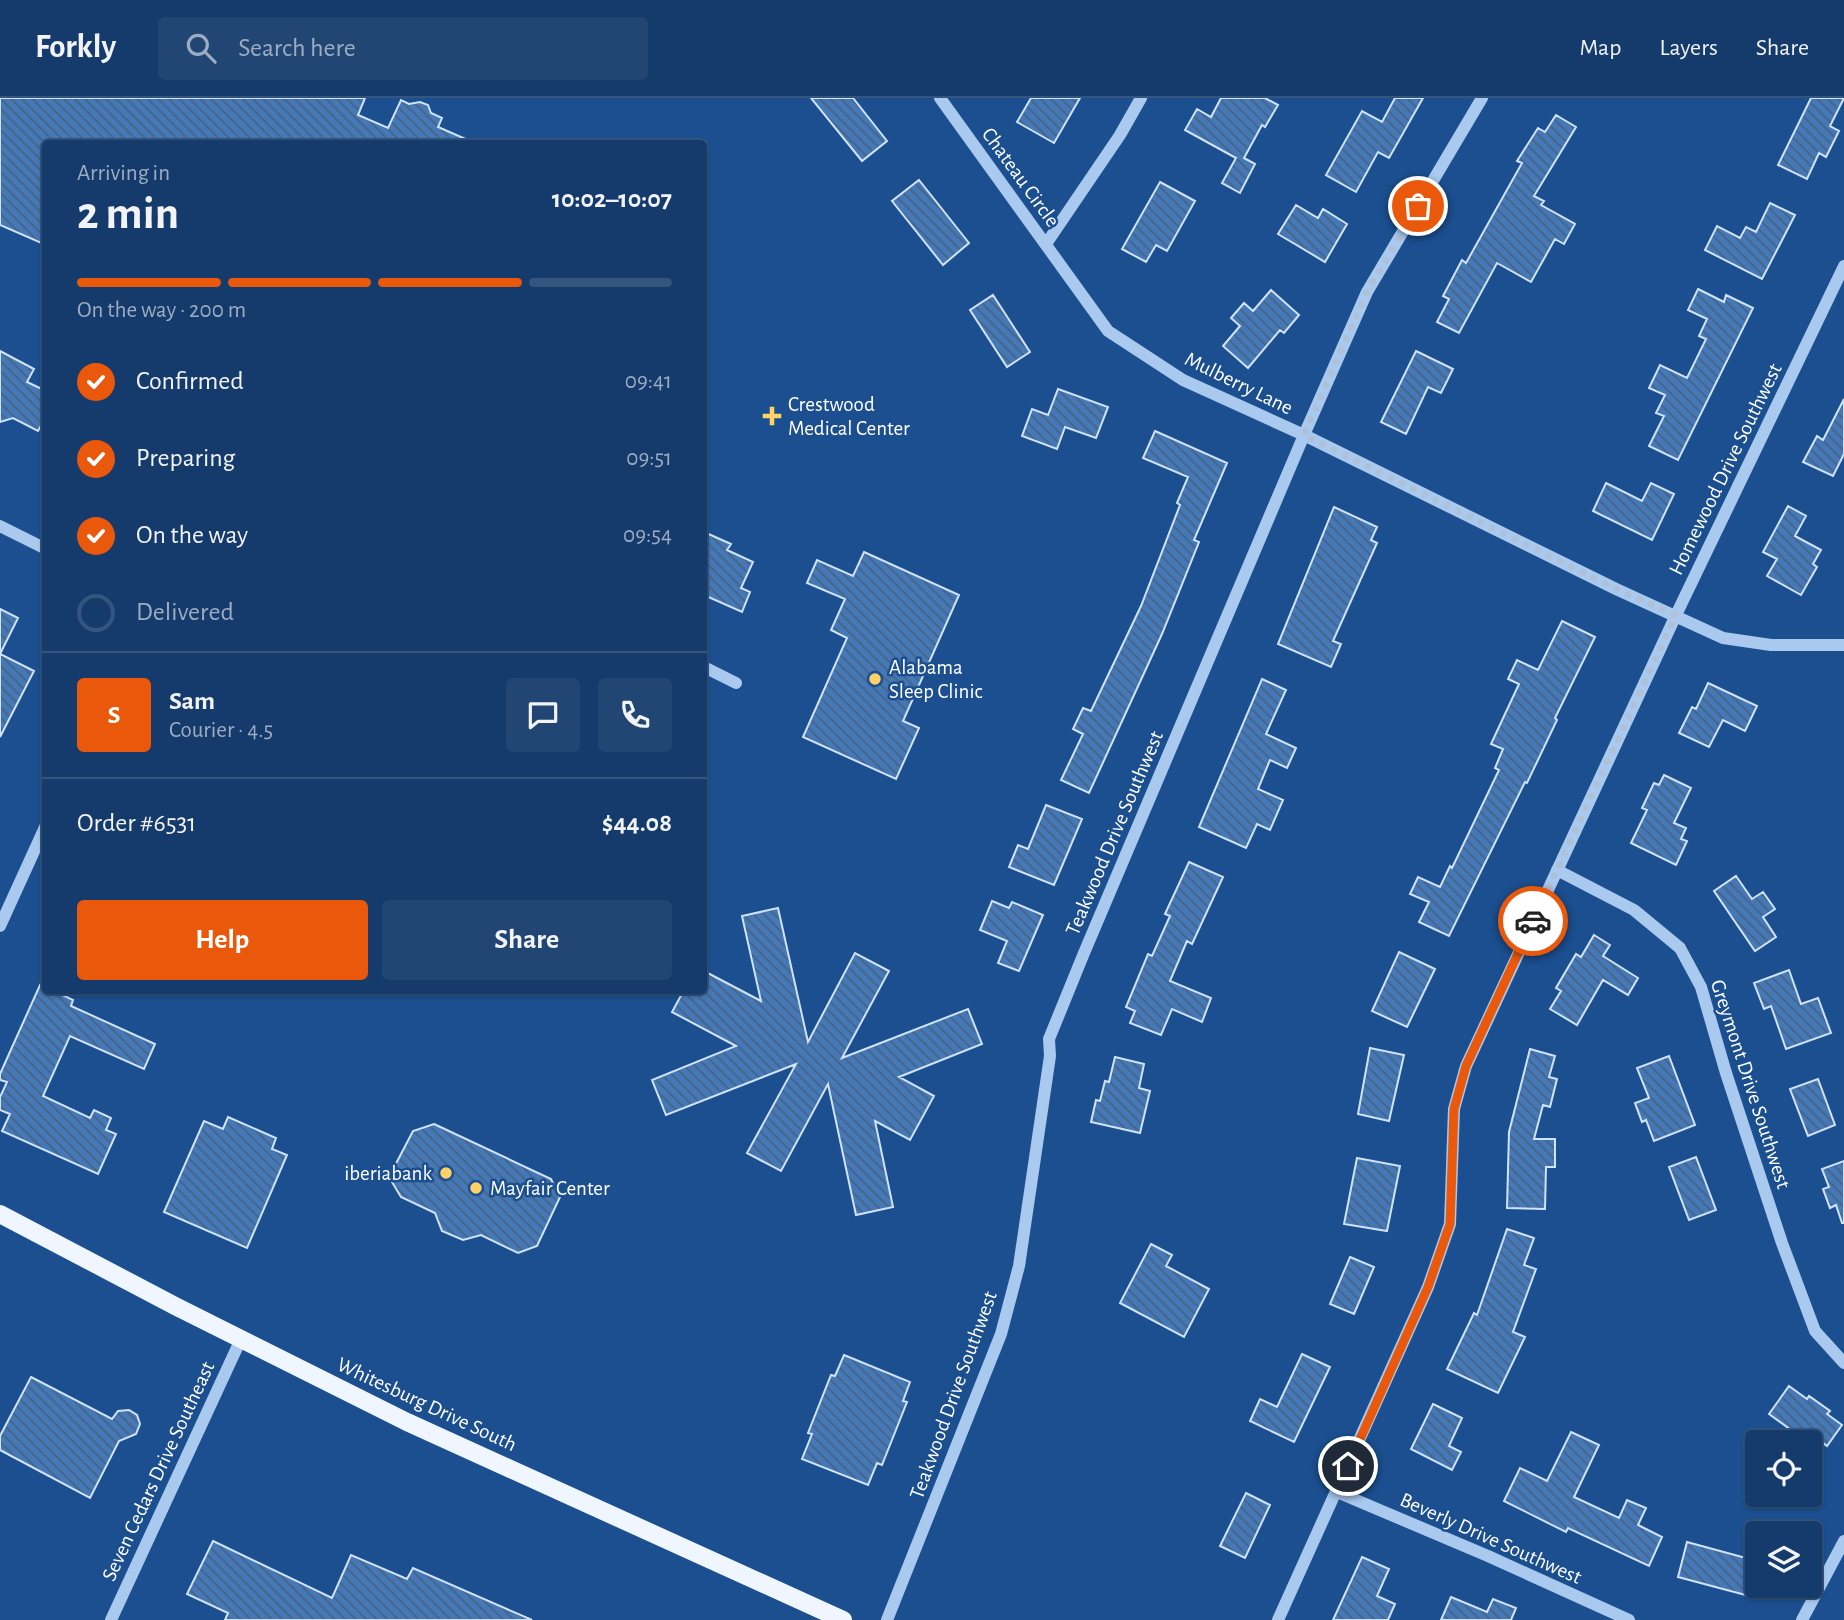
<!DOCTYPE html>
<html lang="en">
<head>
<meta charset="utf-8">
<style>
  :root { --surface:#143b6b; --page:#214673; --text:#f1f3f6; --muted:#9dadc1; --line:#33557e; --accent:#ea580c }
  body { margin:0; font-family:"Alegreya Sans",sans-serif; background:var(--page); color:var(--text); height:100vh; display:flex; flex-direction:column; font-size:26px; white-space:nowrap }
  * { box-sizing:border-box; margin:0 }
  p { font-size:23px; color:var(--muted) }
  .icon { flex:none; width:38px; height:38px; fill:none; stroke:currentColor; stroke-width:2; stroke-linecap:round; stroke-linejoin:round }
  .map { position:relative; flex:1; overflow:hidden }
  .drawer { position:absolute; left:42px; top:42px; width:665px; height:854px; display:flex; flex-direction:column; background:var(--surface); border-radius:7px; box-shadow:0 2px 5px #0004,0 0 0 2px var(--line) }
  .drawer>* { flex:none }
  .fabs { position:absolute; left:1745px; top:1332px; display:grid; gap:14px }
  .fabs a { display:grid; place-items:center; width:77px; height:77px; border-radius:7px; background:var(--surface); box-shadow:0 2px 5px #0004,0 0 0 2px var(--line); font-size:35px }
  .pin { position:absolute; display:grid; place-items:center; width:60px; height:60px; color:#fff; margin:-30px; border:4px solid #fff; border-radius:50%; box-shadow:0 2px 7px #0007 }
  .courier { position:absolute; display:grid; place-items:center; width:70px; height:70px; margin:-35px; border:5px solid #ea580c; border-radius:50%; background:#fff; color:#222; box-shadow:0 2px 9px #0007 }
  .headline em { font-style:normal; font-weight:600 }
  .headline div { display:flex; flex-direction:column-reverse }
  .headline { display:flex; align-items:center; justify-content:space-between; height:119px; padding:0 35px }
  h1 { font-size:46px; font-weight:600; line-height:52px }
  .bar { display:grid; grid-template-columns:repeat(4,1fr); gap:10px 7px; align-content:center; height:84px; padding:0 35px }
  .bar i { height:9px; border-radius:5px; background:var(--line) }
  .bar .active { background:var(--accent) }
  .bar p { grid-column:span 4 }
  .line { display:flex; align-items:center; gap:18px; padding:0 35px; border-top:2px solid var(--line) }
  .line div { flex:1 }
  .round { display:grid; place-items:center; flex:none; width:74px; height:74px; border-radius:7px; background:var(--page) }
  ol { padding:0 35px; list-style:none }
  li { display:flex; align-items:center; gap:21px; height:77px }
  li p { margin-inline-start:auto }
  li .icon { padding:7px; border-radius:50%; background:var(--accent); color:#fff; stroke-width:4 }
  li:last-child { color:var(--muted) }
  li i { width:38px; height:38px; border:4px solid var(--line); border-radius:50% }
  .button { display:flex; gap:14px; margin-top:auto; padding:14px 35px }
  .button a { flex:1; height:80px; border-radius:7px; background:var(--accent); color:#fff; font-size:28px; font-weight:600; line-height:80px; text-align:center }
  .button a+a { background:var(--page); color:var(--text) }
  header { display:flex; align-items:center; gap:42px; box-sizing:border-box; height:98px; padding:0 35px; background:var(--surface); border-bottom:2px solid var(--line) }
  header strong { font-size:33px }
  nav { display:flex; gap:38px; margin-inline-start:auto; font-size:24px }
  .search { width:490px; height:63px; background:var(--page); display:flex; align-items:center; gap:18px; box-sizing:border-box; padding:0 24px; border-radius:7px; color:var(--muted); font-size:26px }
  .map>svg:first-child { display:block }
</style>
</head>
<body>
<header>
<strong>Forkly</strong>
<div class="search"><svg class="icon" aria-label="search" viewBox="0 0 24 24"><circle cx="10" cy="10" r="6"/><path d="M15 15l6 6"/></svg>Search here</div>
<nav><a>Map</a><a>Layers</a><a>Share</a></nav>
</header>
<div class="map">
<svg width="1844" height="1522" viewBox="0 0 1844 1522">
  <defs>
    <pattern id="building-back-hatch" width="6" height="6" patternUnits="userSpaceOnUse" patternTransform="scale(1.75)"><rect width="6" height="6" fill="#4478b7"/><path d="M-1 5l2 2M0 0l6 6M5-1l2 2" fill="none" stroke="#486282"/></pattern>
  </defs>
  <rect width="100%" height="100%" fill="#1b4f8f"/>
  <path fill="url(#building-back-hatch)" stroke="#cfe3fa" stroke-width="2" d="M0,0H365L358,17L388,30L401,2L409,6L420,4L428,7L431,15L442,20L438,29L477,46H46V147L0,127Z
    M811,0H853L887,43L862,63Z
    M1031,0H1080L1054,45L1017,24Z
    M1221,0H1265L1278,7L1265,29L1262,27L1244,60L1255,66L1240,95L1222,85L1236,60L1185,32L1197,11L1211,19Z
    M1395,0H1423L1389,60L1378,54L1356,94L1326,77L1362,13L1382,24Z
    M1811,0H1844L1830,28L1839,33L1826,59L1819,55L1807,81L1778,67Z
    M1556,17L1576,29L1534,98L1544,103L1541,107L1575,126L1564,146L1555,141L1531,184L1497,165L1459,235L1437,224L1449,201L1443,198L1462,162L1466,165L1522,65L1517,63L1538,30L1545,34Z
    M919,82L969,145L943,167L892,103Z
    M1160,84L1195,103L1167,153L1156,147L1146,164L1122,151Z
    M1770,105L1795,117L1762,181L1705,152L1717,128L1740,140L1746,129L1756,134Z
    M1296,107L1318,120L1323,111L1347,126L1325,164L1278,136Z
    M1698,191L1724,204L1726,197L1753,210L1678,362L1649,348L1664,318L1656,315L1665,297L1649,290L1660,267L1687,280L1706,241L1699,238L1707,221L1688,212Z
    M1271,192L1299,217L1284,235L1280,232L1248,270L1223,248L1240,228L1231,220L1244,205L1253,213Z
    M993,197L1030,254L1007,269L970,212Z
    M0,253L34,271L27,284L46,293V319L38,333L13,320L0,324Z
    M1416,253L1453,271L1441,295L1428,289L1406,336L1381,324Z
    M1058,291L1108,309L1096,340L1065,329L1057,351L1022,338L1032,311L1048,317Z
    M1844,301V356L1833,378L1803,364L1817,338L1823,342Z
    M1155,333L1227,365L1194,442L1199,444L1162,536L1089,695L1061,682L1083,636L1073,631L1083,610L1091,613L1141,508L1180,407L1177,405L1188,379L1143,360Z
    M1606,385L1642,403L1651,385L1674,396L1652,442L1593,413Z
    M1788,408L1806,418L1795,438L1821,452L1813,466L1817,469L1801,497L1767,478L1777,461L1763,454Z
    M1334,409L1377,429L1371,442L1377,445L1333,543L1341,546L1331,569L1278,546Z
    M704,434L731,446L727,452L753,464L741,490L750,494L742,514L704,497Z
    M864,454L959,497L903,623L919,630L896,681L803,639L847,540L831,532L845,501L807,485L817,462L853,478Z
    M0,511L18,520L0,556L34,573L0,639Z
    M1562,523L1595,539L1555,620L1557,622L1527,685L1525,684L1449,838L1419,824L1429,804L1410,796L1418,779L1440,789L1450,768L1452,770L1499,672L1495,670L1503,651L1491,646L1519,586L1508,581L1517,562L1538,572Z
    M1262,581L1286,592L1266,636L1296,650L1287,670L1270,662L1258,691L1283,702L1270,732L1257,726L1246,750L1199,729Z
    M1708,585L1757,608L1745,633L1723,622L1709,649L1679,635L1692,609L1696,611Z
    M1664,677L1691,690L1674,725L1686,730L1681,741L1687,743L1676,767L1631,745L1647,712L1642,710L1654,685L1659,687Z
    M1046,707L1082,721L1054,787L1009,769L1018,747L1028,751Z
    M1189,764L1223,779L1192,846L1187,843L1170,883L1211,900L1202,924L1172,911L1161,937L1130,925L1135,913L1126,909L1148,856L1152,858L1170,818L1165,816Z
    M1736,778L1752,801L1763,794L1775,811L1763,819L1776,839L1755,853L1714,793Z
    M992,803L1009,810L1012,804L1043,817L1019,873L998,865L1007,843L980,832Z
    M778,810L808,944L855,855L889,873L842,960L968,911L982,946L899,979L934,998L910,1042L875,1023L893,1109L856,1117L828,986L781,1073L747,1055L796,966L666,1017L652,982L736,948L672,914L684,892H704V873L761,903L742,818Z
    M1594,837L1610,847L1603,858L1638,880L1628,897L1603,882L1577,927L1550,911L1561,893L1556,890L1576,856L1581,859Z
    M1399,854L1435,871L1407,929L1372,913Z
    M1789,872L1801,906L1818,900L1831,935L1786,951L1771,908L1764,911L1754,885Z
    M40,887L46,890V892H52L73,902L71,908L155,946L144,971L70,938L43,998L90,1020L94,1012L111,1020L106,1032L116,1036L98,1076L2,1033L10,1016L0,1012V999L7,984L0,982V976Z
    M1370,950L1404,957L1389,1023L1358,1016Z
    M1530,951L1555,958L1549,979L1557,981L1550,1009L1543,1007L1534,1041H1555V1069H1546L1545,1111L1507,1110L1509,1034Z
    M1669,958L1695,1027L1654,1043L1646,1022L1642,1024L1635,1005L1649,1000L1637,970Z
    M1115,959L1144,966L1139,990L1150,993L1140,1035L1091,1024L1096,1002L1100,1003L1105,983L1109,984Z
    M1818,981L1835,1027L1808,1038L1790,991Z
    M228,1019L276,1040L272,1051L287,1057L247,1150L164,1114L204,1023L223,1031Z
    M434,1026L551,1081L560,1099L537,1148L518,1155L481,1137L463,1142L442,1133L435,1115L401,1099L389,1079L413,1033Z
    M1696,1059L1716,1112L1689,1122L1669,1069Z
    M1357,1060L1400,1068L1387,1133L1344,1126Z
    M1844,1063V1125H1842L1836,1107L1830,1110L1823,1091L1829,1089L1822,1071Z
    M1507,1131L1534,1140L1524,1167L1536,1171L1513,1234L1525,1239L1498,1295L1447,1271L1474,1215L1477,1217Z
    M1151,1146L1172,1157L1166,1168L1209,1191L1184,1239L1120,1205Z
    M1350,1159L1374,1169L1354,1216L1330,1206Z
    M1302,1256L1330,1269L1294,1344L1250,1323L1260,1301L1277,1309Z
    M844,1257L910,1284L903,1303L907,1304L882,1367L877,1365L868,1387L802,1361L812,1336L808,1335L831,1277L835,1278Z
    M31,1279L112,1321L118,1313L129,1312L137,1317L140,1326L136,1336L119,1343L90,1400L0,1352V1338Z
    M1789,1288L1807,1301L1809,1298L1830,1313L1827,1316L1842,1327L1827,1348L1812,1337L1808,1344H1798L1788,1337L1791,1332L1769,1316Z
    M1433,1306L1462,1320L1449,1348L1461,1354L1452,1372L1411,1351Z
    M1571,1334L1599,1347L1574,1399L1619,1420L1627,1402L1646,1410L1638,1427L1662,1439L1649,1468L1568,1430L1566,1434L1504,1403L1520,1370L1547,1383Z
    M1246,1395L1270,1407L1245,1460L1220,1448Z
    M213,1443L332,1500L351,1457L407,1481L413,1470L532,1522H225L228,1515L187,1496Z
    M1687,1444L1757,1463V1483L1753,1499L1678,1479Z
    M1362,1459L1389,1471L1377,1498L1395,1506L1388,1522H1333Z
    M1451,1499L1487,1514L1493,1501L1516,1510L1511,1522H1441Z"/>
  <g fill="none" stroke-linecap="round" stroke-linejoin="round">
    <path stroke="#a9c9ee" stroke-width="12" d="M940,0L1108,233L1183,282L1304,337L1616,491L1723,540L1771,547H1844
      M1046,146L1120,37L1141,0
      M0,428L46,451
      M704,569L736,585
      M1557,772L1634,812L1680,850L1701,889L1726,975L1782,1145L1815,1233L1844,1265
      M0,828L46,727
      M1337,1394L1488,1458L1629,1522
      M111,1522L241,1241
      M887,1522L1001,1236L1019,1168L1050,958L1049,941L1084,855L1304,337L1367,194L1482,0
      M1278,1522L1428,1189L1450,1126L1454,1011L1466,968L1676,517L1844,168
      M1802,1522L1844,1443"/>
    <path stroke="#f0f6ff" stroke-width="18" d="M0,1116L177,1209L407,1324L843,1522"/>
  </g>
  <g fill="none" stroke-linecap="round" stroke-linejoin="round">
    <path stroke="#afc1d8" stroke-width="7" stroke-dasharray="0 12.6" d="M1418,108L1367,194L1304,337L1616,491L1676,517L1533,823"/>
    <path stroke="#ea580c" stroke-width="9" d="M1348,1368L1428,1189L1450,1126L1454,1011L1466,968L1533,823"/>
  </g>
  <g fill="#ffd166" stroke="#1b4f8f" stroke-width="2.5">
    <path d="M768.5 307.5h7v7h7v7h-7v7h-7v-7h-7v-7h7z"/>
    <circle cx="875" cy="581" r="7"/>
    <circle cx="446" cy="1075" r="7"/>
    <circle cx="476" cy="1090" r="7"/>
  </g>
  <g text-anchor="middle" stroke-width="5" stroke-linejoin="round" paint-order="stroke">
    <g font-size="21" fill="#fff" stroke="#1b4f8f">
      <text transform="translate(1021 79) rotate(54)" y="7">Chateau Circle</text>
      <text transform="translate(1239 285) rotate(26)" y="7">Mulberry Lane</text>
      <text transform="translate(1725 371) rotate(-64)" y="7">Homewood Drive Southwest</text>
      <text transform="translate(1114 735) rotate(-67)" y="7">Teakwood Drive Southwest</text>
      <text transform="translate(1751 986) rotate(72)" y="7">Greymont Drive Southwest</text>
      <text transform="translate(953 1297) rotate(-70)" y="7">Teakwood Drive Southwest</text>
      <text transform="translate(427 1306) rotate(25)" y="7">Whitesburg Drive South</text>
      <text transform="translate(158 1373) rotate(-65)" y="7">Seven Cedars Drive Southeast</text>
      <text transform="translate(1491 1440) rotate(24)" y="7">Beverly Drive Southwest</text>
    </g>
    <g font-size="21" fill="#fff" stroke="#1b4f8f" text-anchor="start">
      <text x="788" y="313">Crestwood<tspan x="788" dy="24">Medical Center</tspan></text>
      <text x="889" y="576">Alabama<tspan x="889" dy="24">Sleep Clinic</tspan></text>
      <text x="432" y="1082" text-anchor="end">iberiabank</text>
      <text x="490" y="1097">Mayfair Center</text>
    </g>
  </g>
</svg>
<div class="fabs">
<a><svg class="icon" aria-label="locate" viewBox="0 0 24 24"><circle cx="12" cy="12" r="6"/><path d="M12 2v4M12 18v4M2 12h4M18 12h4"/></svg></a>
<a><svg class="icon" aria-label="layers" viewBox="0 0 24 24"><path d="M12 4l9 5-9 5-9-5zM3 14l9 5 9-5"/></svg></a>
</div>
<div class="pin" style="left:1418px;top:108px;background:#ea580c"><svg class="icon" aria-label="bag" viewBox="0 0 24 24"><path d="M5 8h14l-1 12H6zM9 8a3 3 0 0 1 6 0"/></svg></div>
<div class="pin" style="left:1348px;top:1368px;background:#1f2937"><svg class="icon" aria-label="home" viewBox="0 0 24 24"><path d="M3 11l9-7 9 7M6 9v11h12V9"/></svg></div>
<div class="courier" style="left:1533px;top:823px"><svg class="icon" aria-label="car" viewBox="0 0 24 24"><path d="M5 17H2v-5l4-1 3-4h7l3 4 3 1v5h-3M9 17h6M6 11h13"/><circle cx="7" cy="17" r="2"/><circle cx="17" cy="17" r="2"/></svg></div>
<section class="drawer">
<div class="headline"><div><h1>2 min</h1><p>Arriving in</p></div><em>10:02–10:07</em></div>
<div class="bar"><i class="active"></i><i class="active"></i><i class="active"></i><i></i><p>On the way · 200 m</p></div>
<ol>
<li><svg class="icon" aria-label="check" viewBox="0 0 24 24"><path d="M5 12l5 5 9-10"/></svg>Confirmed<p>09:41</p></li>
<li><svg class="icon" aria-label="check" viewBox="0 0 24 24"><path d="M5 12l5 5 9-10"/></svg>Preparing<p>09:51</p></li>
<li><svg class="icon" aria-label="check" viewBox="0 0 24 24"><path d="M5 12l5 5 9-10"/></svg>On the way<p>09:54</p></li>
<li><i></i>Delivered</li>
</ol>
<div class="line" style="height:126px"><b class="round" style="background:var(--accent);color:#fff">S</b><div><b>Sam</b><p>Courier · 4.5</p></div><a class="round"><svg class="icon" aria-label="chat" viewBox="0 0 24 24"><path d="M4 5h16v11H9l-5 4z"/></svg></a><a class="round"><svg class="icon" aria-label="phone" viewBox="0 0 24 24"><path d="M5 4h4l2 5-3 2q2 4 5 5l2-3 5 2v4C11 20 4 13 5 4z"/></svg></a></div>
<div class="line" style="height:91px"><div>Order #6531</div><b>$44.08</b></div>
<div class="button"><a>Help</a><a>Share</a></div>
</section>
</div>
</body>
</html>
